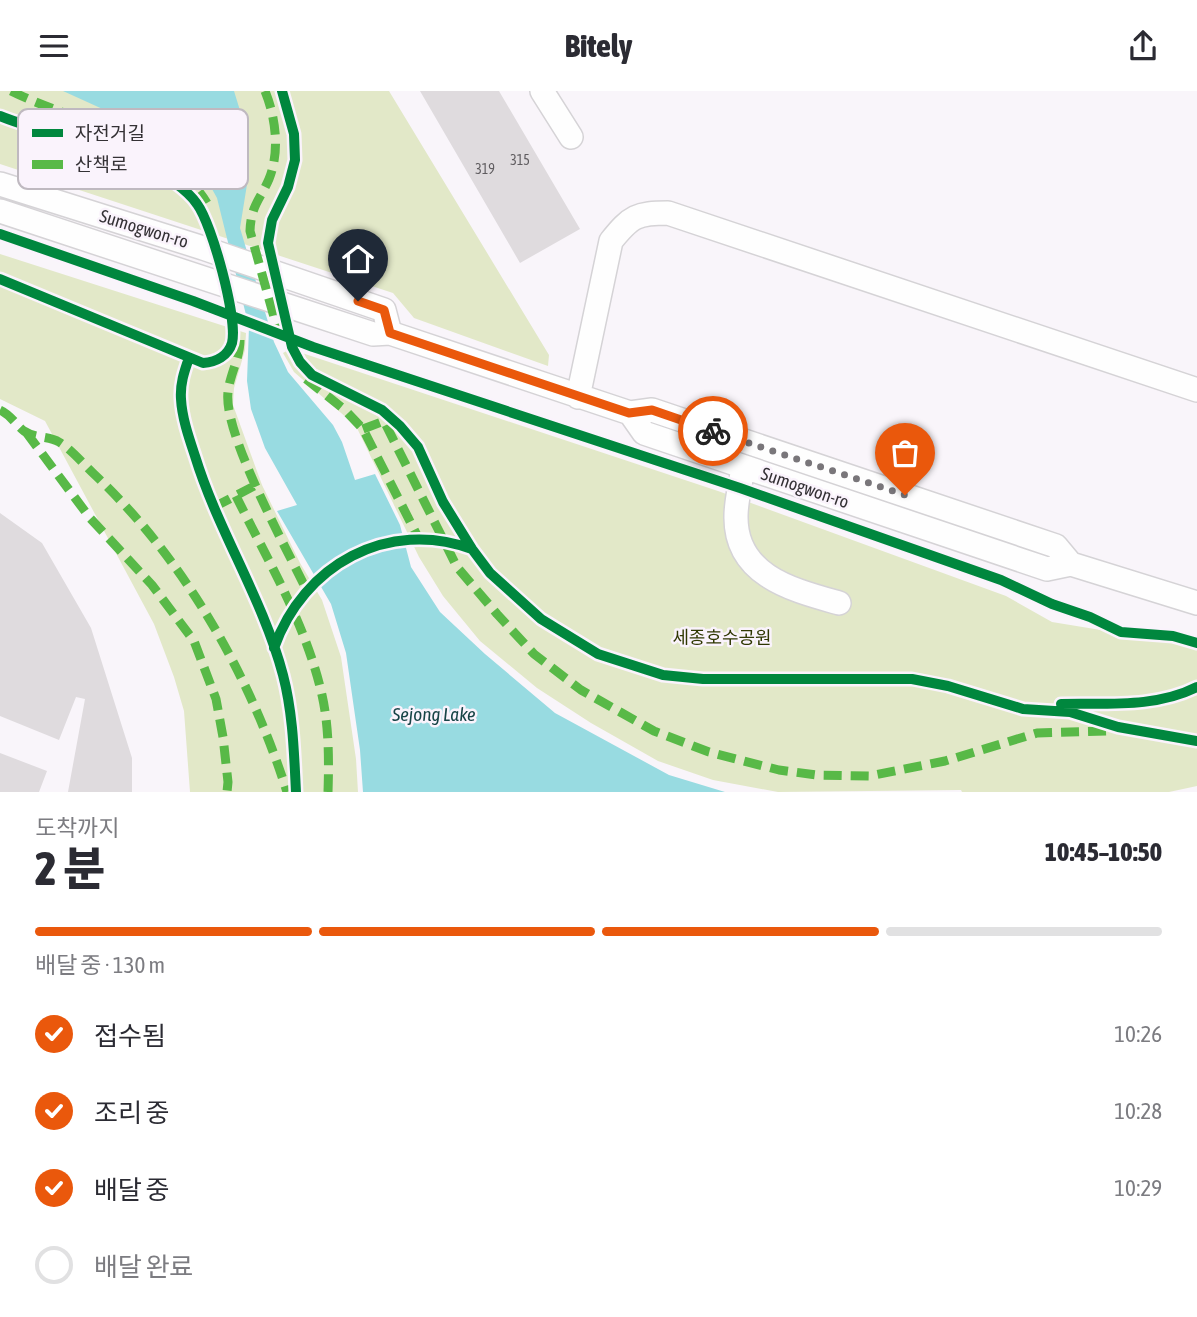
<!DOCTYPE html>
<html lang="ko">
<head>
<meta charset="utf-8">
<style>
  :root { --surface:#fff; --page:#f2f2f3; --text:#2b2b33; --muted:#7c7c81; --line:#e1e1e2; --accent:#ea580c }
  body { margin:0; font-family:"Asap Condensed","Noto Sans KR",sans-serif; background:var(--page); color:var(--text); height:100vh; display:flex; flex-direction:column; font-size:26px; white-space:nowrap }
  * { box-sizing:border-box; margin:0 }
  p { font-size:23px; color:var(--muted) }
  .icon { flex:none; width:38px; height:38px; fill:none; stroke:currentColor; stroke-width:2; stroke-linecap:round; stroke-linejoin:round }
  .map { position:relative; height:701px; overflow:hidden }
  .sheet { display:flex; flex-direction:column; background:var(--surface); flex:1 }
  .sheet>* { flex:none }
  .pin { position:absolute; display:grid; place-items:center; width:60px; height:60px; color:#fff; margin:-72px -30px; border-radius:50% 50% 50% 0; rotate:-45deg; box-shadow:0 0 7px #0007 }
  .pin .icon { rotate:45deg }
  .courier { position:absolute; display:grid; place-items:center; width:70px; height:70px; margin:-35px; border:5px solid #ea580c; border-radius:50%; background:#fff; color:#222; box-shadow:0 2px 9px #0007 }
  .overview em { font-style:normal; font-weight:800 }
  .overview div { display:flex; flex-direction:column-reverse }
  .overview { display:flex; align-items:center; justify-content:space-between; height:119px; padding:0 35px }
  h1 { font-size:46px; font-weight:800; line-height:52px }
  .bar { display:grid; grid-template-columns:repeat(4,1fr); gap:10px 7px; align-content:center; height:84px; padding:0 35px }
  .bar i { height:9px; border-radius:5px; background:var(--line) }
  .bar .current { background:var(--accent) }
  .bar p { grid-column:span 4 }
  ol { padding:0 35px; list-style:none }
  li { display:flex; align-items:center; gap:21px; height:77px }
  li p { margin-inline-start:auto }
  li .icon { padding:7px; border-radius:50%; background:var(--accent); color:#fff; stroke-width:4 }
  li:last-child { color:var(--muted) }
  li i { width:38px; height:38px; border:4px solid var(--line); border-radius:50% }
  header { display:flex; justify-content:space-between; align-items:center; height:91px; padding:0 35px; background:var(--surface); font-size:32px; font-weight:800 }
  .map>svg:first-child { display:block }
</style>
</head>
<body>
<header><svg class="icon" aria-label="menu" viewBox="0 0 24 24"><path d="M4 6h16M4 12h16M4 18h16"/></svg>Bitely<svg class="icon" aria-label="share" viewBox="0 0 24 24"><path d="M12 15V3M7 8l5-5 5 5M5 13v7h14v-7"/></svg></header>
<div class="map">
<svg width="1197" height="701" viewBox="0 0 1197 701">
  <rect width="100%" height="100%" fill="#f9f5fa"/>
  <path fill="#e2e8c8" d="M0,0H389L549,264L548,275L414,227L393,202L0,73Z
    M0,163L246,242L245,259L234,297L233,314L262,394L300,472L322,509L341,566L356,668L358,701H190L184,620L174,586L154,533L45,330L0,308Z
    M290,258L718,400L1006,505L1052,531L1174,551L1197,559V695L1169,701H962L961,699L778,701L713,689L658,670L591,632L537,597L480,550L443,505L419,466L356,335L294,281L283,262Z"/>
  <path fill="#98dbe1" d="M63,0H234L246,39L249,81L240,137L274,251L288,281L333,334L342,351L355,389L375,383L400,434L411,476L440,521L485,563L555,622L669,684L725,701H363L360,659L346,562L331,513L277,420L297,414L265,357L251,318L247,290L249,236L217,107L197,71L162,45Z"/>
  <path fill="#dfdbde" d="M420,0H499L580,138L520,172Z
    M0,422L42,452L91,537L132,667V701H68L85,608L76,606L59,649L0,625Z
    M0,662L47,680L39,701H0Z"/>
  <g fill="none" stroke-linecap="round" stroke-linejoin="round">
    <g stroke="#d5d3d6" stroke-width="26">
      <path id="minor" d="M542,0L571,46
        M0,93L203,157L384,219L390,242
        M0,120L373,243L390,242L630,322L652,319L1056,455L1071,473
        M578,306L611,150C631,125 637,122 668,122L1197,299
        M630,322L644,342L1047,478L1071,473L1197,512
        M743,376C741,392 736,409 736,425C735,485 793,499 839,512"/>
    </g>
    <use href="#minor" stroke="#fefefe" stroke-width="23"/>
    <path stroke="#58b947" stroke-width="9" stroke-dasharray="18 9" stroke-linecap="butt" d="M11,0C76,32 166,46 207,112
      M265,0C276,27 280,61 269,88C260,109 251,114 250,140L279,244
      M240,249C240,267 230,283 228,301C223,343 287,458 307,500
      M306,288L345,319L363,338L419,448
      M0,319C11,324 15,333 24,340C34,347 49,345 59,351C72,359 84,374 95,384C184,468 250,584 287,701
      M363,338L384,330L457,476L497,523L534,563L581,599L654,640L709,661L779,679L817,684L869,685L945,670L1037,642L1108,640
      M26,341L90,427L152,494L194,550L216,608L223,646L228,691L227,701
      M236,405C268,470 306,533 322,604C329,635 329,669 328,701
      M214,416L256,394"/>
    <g stroke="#faf3fc" stroke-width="15">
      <path id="cycleway" d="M282,0L294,43L295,69L288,96L272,129L268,152L292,256L300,271L312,284L382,319L400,335L418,356L443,411L472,458L490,482L541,528L598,563L663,584L703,588H912L948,595L1023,618L1070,621L1118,636L1197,650
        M0,25C57,48 124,54 174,91C182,97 192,105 197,113C212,133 238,228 232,252C228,265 216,271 203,272L0,188
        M0,143L193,210L313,256L740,397L1001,489L1052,513L1090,526L1121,541L1173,545L1197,552
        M189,267C184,281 180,293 181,308C182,327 189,347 195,365C218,440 263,508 283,584C293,622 294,662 296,701
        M274,557C303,474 388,427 472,458
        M1061,613C1107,612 1156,617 1197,596"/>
    </g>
    <use href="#cycleway" stroke="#00873e" stroke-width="10"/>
  </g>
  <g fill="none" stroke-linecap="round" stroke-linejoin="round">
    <path stroke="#79767a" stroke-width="7" stroke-dasharray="0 12.6" d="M713,340L905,404"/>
    <path stroke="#ea580c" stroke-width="9" d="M358,210L384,219L390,242L629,322L652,319L713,340"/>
  </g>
  <g text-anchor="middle" stroke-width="5" stroke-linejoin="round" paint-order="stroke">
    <g font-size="14" fill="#5f5c5f">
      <text x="520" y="74">315</text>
      <text x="485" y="83">319</text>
    </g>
    <g font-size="18" fill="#343135" stroke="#faf3fc">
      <text transform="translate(144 138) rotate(17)" y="6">Sumogwon-ro</text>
      <text transform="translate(805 397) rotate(19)" y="6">Sumogwon-ro</text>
    </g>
    <g font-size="18" fill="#2f3802" stroke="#faf3fc">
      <text x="722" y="553">세종호수공원</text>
    </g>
    <g font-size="19" font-style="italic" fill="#174447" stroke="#faf3fc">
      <text x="434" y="630">Sejong Lake</text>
    </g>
  </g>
  <rect x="18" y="18" width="230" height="80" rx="10" fill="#faf3fc" stroke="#bfb9c0" stroke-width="2"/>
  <rect x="32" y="38" width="31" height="8" fill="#00873e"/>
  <rect x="32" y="69" width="31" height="9" fill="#58b947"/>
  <g font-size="19" fill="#343135">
    <text x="75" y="49">자전거길</text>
    <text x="75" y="80">산책로</text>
  </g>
</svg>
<div class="pin" style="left:905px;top:404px;background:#ea580c"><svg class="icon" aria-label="bag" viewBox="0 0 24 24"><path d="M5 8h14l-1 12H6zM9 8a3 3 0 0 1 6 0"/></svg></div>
<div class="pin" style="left:358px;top:210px;background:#1f2937"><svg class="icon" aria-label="home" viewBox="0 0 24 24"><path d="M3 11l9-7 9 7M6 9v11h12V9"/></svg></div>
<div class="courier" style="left:713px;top:340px"><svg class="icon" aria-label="bike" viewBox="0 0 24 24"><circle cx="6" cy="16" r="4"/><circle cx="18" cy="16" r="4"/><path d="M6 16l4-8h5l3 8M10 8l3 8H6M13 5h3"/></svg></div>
</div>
<section class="sheet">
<div class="overview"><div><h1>2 분</h1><p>도착까지</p></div><em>10:45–10:50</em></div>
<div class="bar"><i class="current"></i><i class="current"></i><i class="current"></i><i></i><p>배달 중 · 130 m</p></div>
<ol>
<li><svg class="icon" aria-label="check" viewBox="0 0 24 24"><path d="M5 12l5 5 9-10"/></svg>접수됨<p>10:26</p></li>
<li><svg class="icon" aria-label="check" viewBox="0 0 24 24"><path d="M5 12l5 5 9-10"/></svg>조리 중<p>10:28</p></li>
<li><svg class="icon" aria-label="check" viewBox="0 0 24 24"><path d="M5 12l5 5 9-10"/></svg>배달 중<p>10:29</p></li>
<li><i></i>배달 완료</li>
</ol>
</section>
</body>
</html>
